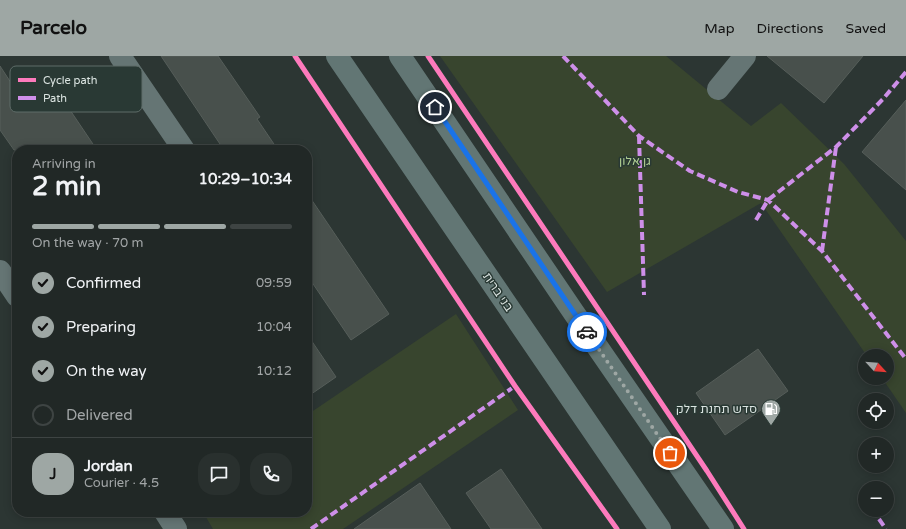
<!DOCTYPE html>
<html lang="en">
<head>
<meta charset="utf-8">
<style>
  :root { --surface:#212826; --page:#29302e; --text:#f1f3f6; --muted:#a2a6a7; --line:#3e4443; --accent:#9ea7a4 }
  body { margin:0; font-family:"Varela Round",Heebo,sans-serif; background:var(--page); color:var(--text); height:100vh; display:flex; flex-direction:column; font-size:15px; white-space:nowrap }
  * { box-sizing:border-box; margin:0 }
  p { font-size:13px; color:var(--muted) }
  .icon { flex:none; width:22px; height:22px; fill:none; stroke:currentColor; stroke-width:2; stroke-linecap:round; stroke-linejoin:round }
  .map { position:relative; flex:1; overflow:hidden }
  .sheet { position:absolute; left:12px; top:89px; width:300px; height:372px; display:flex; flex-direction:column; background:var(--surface); border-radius:16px; box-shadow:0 2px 10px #0003,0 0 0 1px var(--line) }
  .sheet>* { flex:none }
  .needle { width:26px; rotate:116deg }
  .buttons { position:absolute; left:858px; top:293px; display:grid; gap:8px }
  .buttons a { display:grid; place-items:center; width:36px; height:36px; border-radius:50%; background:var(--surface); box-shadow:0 2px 10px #0003,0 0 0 1px var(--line); font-size:20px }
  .pin { position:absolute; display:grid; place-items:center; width:34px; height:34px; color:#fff; margin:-17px; border:2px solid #fff; border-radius:50%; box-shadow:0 1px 4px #0007 }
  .courier { position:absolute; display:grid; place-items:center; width:40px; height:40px; margin:-20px; border:3px solid #1a73e8; border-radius:50%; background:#fff; color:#222; box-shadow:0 1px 5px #0007 }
  .headline em { font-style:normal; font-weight:700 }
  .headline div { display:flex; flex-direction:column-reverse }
  .headline { display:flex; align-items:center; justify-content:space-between; height:68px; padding:0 20px }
  h1 { font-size:26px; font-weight:700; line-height:30px }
  .bar { display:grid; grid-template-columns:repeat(4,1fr); gap:6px 4px; align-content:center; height:48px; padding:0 20px }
  .bar i { height:5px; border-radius:3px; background:var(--line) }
  .bar .current { background:var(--accent) }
  .bar p { grid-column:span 4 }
  .line { display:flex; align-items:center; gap:10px; padding:0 20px; border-top:1px solid var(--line) }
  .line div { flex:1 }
  .round { display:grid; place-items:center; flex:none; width:42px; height:42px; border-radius:16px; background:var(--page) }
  ol { padding:0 20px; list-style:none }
  li { display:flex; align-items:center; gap:12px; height:44px }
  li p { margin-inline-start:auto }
  li .icon { padding:4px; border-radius:50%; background:var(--accent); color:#111; stroke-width:4 }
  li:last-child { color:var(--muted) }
  li i { width:22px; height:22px; border:2px solid var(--line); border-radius:50% }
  header { display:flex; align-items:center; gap:24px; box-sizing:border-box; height:56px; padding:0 20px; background:var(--accent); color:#111 }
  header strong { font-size:19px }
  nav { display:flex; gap:22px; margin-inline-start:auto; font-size:14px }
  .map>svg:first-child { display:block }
</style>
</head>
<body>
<header>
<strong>Parcelo</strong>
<nav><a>Map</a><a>Directions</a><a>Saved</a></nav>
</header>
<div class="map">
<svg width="906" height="473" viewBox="0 0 906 473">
  <rect width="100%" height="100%" fill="#2c3633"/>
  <path fill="#38452e" d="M440,0H666L751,70L781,47L844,108L906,185V357L882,322H887V300H867L761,147L607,236Z
    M456,258L518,354L343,473H213L203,456H307V359Z"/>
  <path fill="#48504c" stroke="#565e5a" d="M161,0H218L260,61L257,63L278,94H224Z
    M767,0H863L824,47Z
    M0,10L19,39L47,20L97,94H14L0,74Z
    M906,44V134L862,96Z
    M307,137L389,258L351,284L307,219Z
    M307,278L336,321L307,341Z
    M758,293L788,335L725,379L696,337Z
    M501,413L542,473H491L466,437Z
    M420,427L451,473H354Z"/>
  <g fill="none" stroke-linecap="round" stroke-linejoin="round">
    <path stroke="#657574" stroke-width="22" d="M120,0L184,94
      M718,33L745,0
      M0,215L17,240
      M165,456L176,473"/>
    <path stroke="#627674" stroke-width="22" d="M337,0L660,473
      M400,0L574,257L723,473"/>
    <path stroke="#ce8fe9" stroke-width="4" stroke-dasharray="8 4" stroke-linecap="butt" d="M563,0L639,80L690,115L738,136L768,144L822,195L906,303
      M639,80L644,239
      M756,164L768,144L836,91L883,43L906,16
      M822,195L836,91
      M879,463L886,473
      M311,473L515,330"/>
    <g stroke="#293934" stroke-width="8">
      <path id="cycleway" d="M295,0L515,330L617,473
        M428,0L707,415L744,473"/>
    </g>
    <use href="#cycleway" stroke="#fd7abc" stroke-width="5"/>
  </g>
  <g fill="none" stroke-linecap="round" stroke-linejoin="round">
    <path stroke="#9ea7a4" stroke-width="4" stroke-dasharray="0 7.2" d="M587,276L670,397"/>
    <path stroke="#1a73e8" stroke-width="5" d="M435,51L587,276"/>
  </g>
  <defs>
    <g id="fuel-pin" transform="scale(1)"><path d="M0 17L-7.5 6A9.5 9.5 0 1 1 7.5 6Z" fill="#9ea7a4" stroke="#293934"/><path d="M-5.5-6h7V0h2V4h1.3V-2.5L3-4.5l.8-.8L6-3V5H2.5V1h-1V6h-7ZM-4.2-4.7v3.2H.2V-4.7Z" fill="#fff"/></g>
  </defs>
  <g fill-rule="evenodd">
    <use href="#fuel-pin" x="771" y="353"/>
  </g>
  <g text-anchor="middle" stroke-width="3" stroke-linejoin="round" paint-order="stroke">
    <g font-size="12" fill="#b1cf93" stroke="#293934">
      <text x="635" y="109">גן אלון</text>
    </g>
    <g font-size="12" fill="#dbe4e1" stroke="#293934">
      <text transform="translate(498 236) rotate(56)" y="4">בני ברית</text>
    </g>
    <g font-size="12" fill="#dbe4e1" stroke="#293934" text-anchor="end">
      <text x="757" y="357">סדש תחנת דלק</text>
    </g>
  </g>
  <rect x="10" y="10" width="132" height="46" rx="6" fill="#293934" stroke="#5e6c68" stroke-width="1"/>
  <rect x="18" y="22" width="18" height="4" fill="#fd7abc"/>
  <rect x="18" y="40" width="18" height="4" fill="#ce8fe9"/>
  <g font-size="11" fill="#dbe4e1">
    <text x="43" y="28">Cycle path</text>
    <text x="43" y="46">Path</text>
  </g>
</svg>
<div class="buttons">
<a><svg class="needle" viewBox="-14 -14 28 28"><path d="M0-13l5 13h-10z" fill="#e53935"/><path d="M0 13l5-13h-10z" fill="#a2a6a7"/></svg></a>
<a><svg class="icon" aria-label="locate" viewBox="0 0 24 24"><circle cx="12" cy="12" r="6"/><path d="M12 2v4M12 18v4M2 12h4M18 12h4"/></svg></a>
<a>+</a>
<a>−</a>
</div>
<div class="pin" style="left:670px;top:397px;background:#ea580c"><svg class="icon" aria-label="bag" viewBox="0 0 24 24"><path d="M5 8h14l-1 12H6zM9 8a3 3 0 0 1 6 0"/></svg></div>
<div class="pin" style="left:435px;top:51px;background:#1f2937"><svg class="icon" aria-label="home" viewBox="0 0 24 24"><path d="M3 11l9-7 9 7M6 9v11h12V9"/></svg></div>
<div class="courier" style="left:587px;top:276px"><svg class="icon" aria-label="car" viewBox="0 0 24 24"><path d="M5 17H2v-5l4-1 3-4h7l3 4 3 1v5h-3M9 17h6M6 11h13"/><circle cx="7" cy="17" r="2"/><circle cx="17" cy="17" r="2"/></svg></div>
<section class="sheet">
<div class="headline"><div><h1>2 min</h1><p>Arriving in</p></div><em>10:29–10:34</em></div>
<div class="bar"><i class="current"></i><i class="current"></i><i class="current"></i><i></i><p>On the way · 70 m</p></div>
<ol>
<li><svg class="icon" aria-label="check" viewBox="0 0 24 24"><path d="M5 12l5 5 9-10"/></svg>Confirmed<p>09:59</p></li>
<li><svg class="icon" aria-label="check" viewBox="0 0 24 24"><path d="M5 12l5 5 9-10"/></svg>Preparing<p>10:04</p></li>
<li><svg class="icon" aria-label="check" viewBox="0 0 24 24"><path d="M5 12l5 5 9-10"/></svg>On the way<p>10:12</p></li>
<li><i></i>Delivered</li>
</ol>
<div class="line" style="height:72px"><b class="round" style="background:var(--accent);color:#111">J</b><div><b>Jordan</b><p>Courier · 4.5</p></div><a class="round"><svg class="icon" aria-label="chat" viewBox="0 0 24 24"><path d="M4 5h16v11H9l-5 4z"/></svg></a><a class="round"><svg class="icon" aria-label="phone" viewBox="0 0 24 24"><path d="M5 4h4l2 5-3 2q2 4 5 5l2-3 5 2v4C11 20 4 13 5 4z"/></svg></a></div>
</section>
</div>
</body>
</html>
